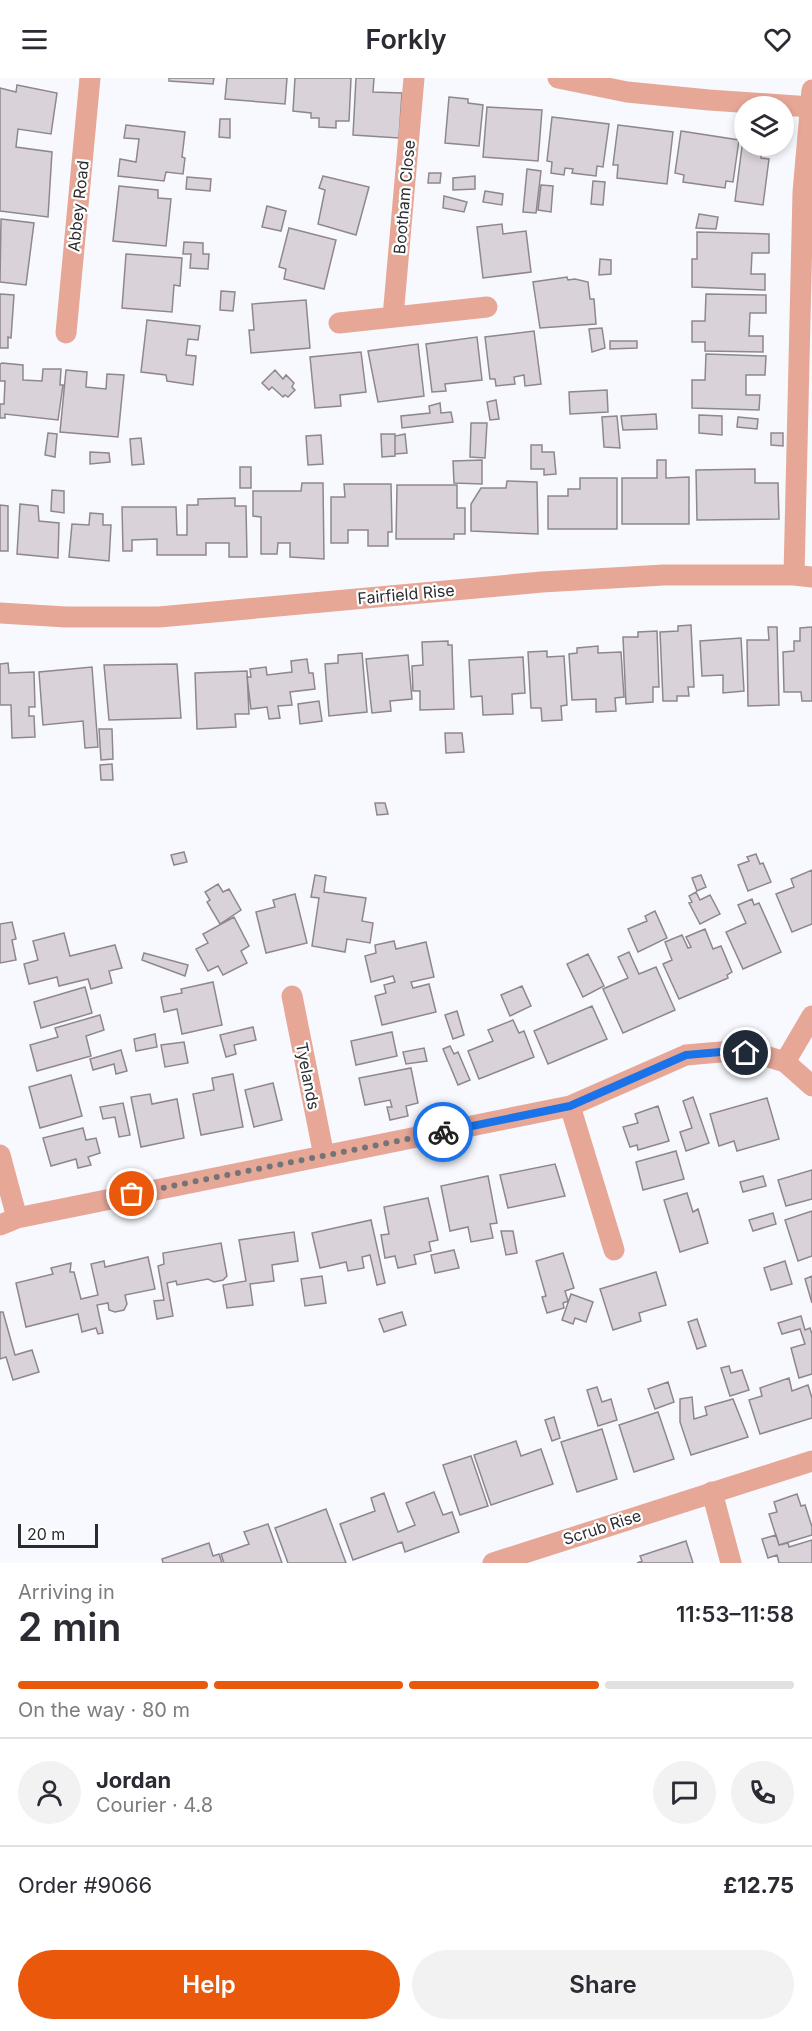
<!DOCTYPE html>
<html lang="en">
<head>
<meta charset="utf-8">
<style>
  :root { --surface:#fff; --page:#f2f2f3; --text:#2b2b33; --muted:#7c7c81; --line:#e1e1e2; --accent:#ea580c }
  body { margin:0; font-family:Inter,sans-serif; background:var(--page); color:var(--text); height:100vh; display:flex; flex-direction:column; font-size:22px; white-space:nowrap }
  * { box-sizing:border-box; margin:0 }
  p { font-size:20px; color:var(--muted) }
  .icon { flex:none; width:33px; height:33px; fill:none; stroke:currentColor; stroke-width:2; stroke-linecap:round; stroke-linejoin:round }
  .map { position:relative; height:1485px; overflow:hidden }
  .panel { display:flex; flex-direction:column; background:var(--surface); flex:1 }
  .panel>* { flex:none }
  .buttons { position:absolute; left:734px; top:18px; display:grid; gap:12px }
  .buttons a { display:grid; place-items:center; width:60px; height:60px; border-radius:50%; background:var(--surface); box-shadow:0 3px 9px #0003; font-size:30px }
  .scale { position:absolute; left:18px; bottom:15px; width:80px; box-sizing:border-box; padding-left:6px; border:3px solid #2b2c2f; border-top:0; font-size:16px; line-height:21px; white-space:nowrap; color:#2b2c2f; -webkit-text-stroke:4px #fff; paint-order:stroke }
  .pin { position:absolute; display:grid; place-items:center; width:51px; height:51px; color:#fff; margin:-26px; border:3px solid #fff; border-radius:50%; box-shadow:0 2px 6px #0007 }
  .courier { position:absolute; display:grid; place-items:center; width:60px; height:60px; margin:-30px; border:4px solid #1a73e8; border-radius:50%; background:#fff; color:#222; box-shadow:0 2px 8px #0007 }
  .head em { font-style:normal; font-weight:600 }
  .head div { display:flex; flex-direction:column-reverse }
  .head { display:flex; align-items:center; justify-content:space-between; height:102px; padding:0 18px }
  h1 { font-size:39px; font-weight:600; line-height:45px }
  .bar { display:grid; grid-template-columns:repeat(4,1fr); gap:9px 6px; align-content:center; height:72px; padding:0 18px }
  .bar i { height:8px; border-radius:4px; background:var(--line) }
  .bar .current { background:var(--accent) }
  .bar p { grid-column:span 4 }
  .line { display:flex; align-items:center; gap:15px; padding:0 18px; border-top:2px solid var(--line) }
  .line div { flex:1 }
  .round { display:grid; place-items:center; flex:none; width:63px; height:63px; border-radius:32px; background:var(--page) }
  .cta { display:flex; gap:12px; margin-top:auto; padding:12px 18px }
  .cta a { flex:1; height:69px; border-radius:36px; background:var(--accent); color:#fff; font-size:24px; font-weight:600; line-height:69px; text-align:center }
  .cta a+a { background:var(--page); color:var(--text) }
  header { display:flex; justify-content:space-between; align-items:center; height:78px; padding:0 18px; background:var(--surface); font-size:27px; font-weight:600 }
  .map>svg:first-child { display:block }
</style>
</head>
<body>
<header><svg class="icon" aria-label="menu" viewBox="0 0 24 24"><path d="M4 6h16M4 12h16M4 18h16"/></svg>Forkly<svg class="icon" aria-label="heart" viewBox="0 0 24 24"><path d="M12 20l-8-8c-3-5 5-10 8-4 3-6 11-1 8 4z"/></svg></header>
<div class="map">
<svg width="812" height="1485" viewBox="0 0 812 1485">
  <rect width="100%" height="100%" fill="#f8f9fe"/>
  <path fill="#dad2d9" stroke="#8e878e" stroke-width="1.5" d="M169,0H214L213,6L169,3Z
    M227,0H287L285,26L225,21Z
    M295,0H351L349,43H336V50L319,49V40H311V35L293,33Z
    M356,0H374L373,14L402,15L399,60L353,57Z
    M17,7L57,15L51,56L18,51L16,69L52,74L48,139L0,133V10L16,14Z
    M449,19L468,21V25L483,27L479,68L445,65Z
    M487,29L542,32L538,83L483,79Z
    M552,39L609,46L603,89L597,88L596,98L572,95L573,91L565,90L564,97L551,95L552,84L547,83Z
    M220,41H230V60L219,59Z
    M126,47L185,54L182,79L185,80L183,96L166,94L164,103L118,98L120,81L136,84L139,61L124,60Z
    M618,47L673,54L667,106L617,100L618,87H613Z
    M681,53L739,62L733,104L726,103L725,110L683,104L684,97L675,95Z
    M743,61L744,68H762L761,80L769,81L763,127L735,123Z
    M527,91L541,93L536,135L523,134Z
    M429,95H441L440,105H428Z
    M323,98L369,109L356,157L318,146L325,112L319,110Z
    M475,98V111L453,112V100Z
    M187,99L211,101L210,113L186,111Z
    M593,103L605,104L603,127L591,126Z
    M541,107L553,108L551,134L538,132Z
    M119,108L158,112V120L171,121L166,168L113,163Z
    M485,113L503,116L502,127L483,124Z
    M444,118L467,124L464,134L443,130Z
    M267,128L286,133L281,153L262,149Z
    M699,136L718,139L716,151L696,150Z
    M1,141L34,145L26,207L0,204Z
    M502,146L503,156L526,153L531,194L483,200L477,149Z
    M289,150L336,162L324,211L284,201L286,191L279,189Z
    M697,154L769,156V175H752L751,196H765V212L692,209V181H697Z
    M184,164L203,165V176H209L208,191L190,190L191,176H183Z
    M126,176L182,180L180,208L174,207L172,234L122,230Z
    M600,181L611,182V196L599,197Z
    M567,199L568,202L575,201L588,204L590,221H594L596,246L540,250L533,204Z
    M221,213L235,214L233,233L220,232Z
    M0,216L14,217L11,260L8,259V270H0Z
    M706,216L766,217V235H750L749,258H763V274L705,273V264H692V243H705Z
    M306,222L310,270L251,275L249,252H254L252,226Z
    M147,242L200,248L198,262L188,261L186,277L196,278L193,307L167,303L166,297L141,294Z
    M602,250L605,270L592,274L589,251Z
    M534,253L541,306L525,308L524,297L514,299L515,306L496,308L495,301H490L485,259Z
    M477,259L482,302L445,306L446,313L432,314L426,266Z
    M610,263H637V270L610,271Z
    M418,266L424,318L378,324L368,273Z
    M361,274L366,314L340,317L341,328L315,330L310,279Z
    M706,276L766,278L765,297H746V317H760L759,332L692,330V302H705Z
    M2,285L23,287V302L42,303L43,291H61L60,307H63L58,342L5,336V340H0V326H4L5,303H0V286Z
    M66,292L87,294L86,309L106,311L107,296L124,297L118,359L60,354Z
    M275,292L283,301L286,297L294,305L292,309L295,312L288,319L285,317L283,319L272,309L269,312L262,305Z
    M607,312L608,334L570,336L569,314Z
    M496,322L499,341L490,342L487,324Z
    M440,325L441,335L451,334L453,344L402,350L401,338L430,335L429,328Z
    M656,336L657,351L623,352L621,338Z
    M699,337L722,338V357L699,355Z
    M617,338L620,370L604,369L602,339Z
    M738,339L758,341L757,351L737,349Z
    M471,345H487L485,380L470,379Z
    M48,355L57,356L55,379L45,377Z
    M771,355H783V368L771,367Z
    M381,356H395V378L382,379Z
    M405,356L407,375L395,376V358Z
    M321,357L323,386L308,387L306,358Z
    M141,360L144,386L132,387L130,361Z
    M531,367H542V374H554L556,396L544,397V391H531Z
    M90,374L109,375L110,384L90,386Z
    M482,382V406L454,405L453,383Z
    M657,382H666V400L689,399V446H622V400H657Z
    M240,389H251V410H240Z
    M755,391V405H778L779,441L697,442L696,392Z
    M580,400H617V451H548V418H568V411H580Z
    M507,403L537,404L538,456L471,453V426L481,410H506Z
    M302,405H323L324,481L290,479V465H278L277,476H261V439L253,438V413H301Z
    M344,406H391L392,454H388V468H368V452H348V465H331V419H345Z
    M397,407H457V430H465V456H454V461H396Z
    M52,412L64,413V435L51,433Z
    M235,420V428H246L247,479H229V465H206V477H157V461L132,462V473H123L122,429H176L177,457H187V427H198V421Z
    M20,426L38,428L39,443L59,445L58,480L17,476Z
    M0,427L8,428V473H0Z
    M90,435L103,436V447H111L109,483L69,479L72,446L89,447Z
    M691,547L694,609H688L689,618H677V623H663L660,554L678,553V548Z
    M768,549H777L779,627L748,628L747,562H769Z
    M812,549V623H802L801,614H784L783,574L794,573V563H800V550Z
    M657,553L659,609H653V624L626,626L623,559H638V554Z
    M741,560L744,613L723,615V597L702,598L700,563Z
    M448,563V567H452L454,631L420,632V613H413L412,588L423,587L422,564Z
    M598,568V575L621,574L624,619L615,620L616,633L596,634V621L572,622L569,576L577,575V570Z
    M547,573V579L564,578L567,627L561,628L562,642L542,643L541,630H531L528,574Z
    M362,575L367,634L329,638L325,586L338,585V577Z
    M408,577L412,621L390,623L391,633L372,635L366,581Z
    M523,579L525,615L512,616L513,636L483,637L482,618L471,619L469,582Z
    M307,581L309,595H313L315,611L290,614L292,627L278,628L280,640L269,641L267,629L251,631L247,599H251L250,591L266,589L267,597L292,594L291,583Z
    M8,585L9,595L34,594L35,629H29V638H34L35,659L12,660L11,627H0V586Z
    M177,586L181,640L109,642L104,587Z
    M92,589L98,669L85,670L83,643L43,647L39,594Z
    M247,593L249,636H235L236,649L197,651L195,595Z
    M319,623L322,643L300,646L298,626Z
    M99,651H112L113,681L101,682Z
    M445,655H462L464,674L446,675Z
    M112,686L113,702H101L100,687Z
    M375,725H385L388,736L377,737Z
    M184,774L187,784L174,787L171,777Z
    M756,776L760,786L763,785L771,804L748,813L738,787L749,783L747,779Z
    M812,792V846L792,854L776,816L794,809L791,801Z
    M315,797L326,799L324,814L366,820L362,843L373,845L370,865L347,861L345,874L312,868L319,820L311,819Z
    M701,797L706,809L697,813L692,800Z
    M218,806L223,814L229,811L241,832L220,846L207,824L210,822L205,814Z
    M696,814L700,822L710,817L720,836L700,846L689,825L692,824L689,818Z
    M295,816L307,865L266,875L256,834L275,829L273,822Z
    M752,821L754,827L759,825L781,874L743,891L726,854L746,845L738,827Z
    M655,833L667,860L638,874L628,851L647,843L645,838Z
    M234,839L249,868L241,873L247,885L223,897L218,888L208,893L196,871L208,865L203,856Z
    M12,844L16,861L12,862L16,882L0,885V846Z
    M705,851L713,871L721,868L732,894L727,897L728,900L679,921L663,886L672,882L665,864L682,857L688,870L691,869L686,859Z
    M64,855L70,878L115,867L122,890L109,893L112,905L91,911L88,901L59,908L57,899L29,906L24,886L38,882L33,863Z
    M394,863L396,871L426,864L434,899L411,904L413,910L429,906L436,934L382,947L375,918L386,915L384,907L395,904L393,898L371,904L365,878L376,875L375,867Z
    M629,874L639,896L656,889L675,932L623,955L603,911L628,900L618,879Z
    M144,875L188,887L185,898L142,882Z
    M588,876L604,908L583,919L567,886Z
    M213,904L222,947L182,956L177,931L164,934L161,919L182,915L181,911Z
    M522,908L531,928L510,938L501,917Z
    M85,909L92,935L41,950L34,924Z
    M592,928L607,961L548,986L534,953Z
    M457,933L464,957L453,961L445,937Z
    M100,937L104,952L86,958L91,978L37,993L30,967L58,959L55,950Z
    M513,942L519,955L524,953L534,979L479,1001L468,973L493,963L488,952Z
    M253,949L256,962L234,967L236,976L226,979L220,957Z
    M392,954L397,978L356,987L351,963Z
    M155,956L157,969L136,973L134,961Z
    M184,964L188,985L165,989L161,967Z
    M450,968L454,976L458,974L470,1002L458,1007L443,971Z
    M424,970L427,983L406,986L403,974Z
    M121,972L127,993L116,996L114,986L93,992L90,981Z
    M411,990L418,1025L406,1028L408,1038L390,1042L387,1029H392L390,1022L365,1027L359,1000Z
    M233,996L243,1049L201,1057L193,1016L214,1012L212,1000Z
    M71,997L82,1038L40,1050L29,1009Z
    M273,1005L282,1042L254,1049L245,1012Z
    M150,1016L152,1026L177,1021L184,1060L141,1069L131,1019Z
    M693,1019L709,1065L686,1073L680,1054L692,1050L683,1023Z
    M767,1020L779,1061L737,1073L734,1063L719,1068L710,1036Z
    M123,1025L130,1057L119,1059L115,1039L103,1041L100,1029Z
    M658,1028L669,1063L638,1072L637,1067L630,1069L623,1049L638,1045L635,1036Z
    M83,1050L86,1062L96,1060L100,1075L88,1079L91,1087L78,1090L76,1081L51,1088L43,1060Z
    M676,1073L684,1101L643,1112L636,1084Z
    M555,1086L565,1118L508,1130L500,1097Z
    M812,1092V1121L786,1128L778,1102Z
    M488,1098L497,1145L490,1146L493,1160L471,1164L468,1149L450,1153L441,1108Z
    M763,1098L766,1108L743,1114L740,1104Z
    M687,1115L693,1134L698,1131L708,1165L680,1174L664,1122Z
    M428,1120L438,1162L429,1164L431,1173L414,1177L416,1186L398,1190L395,1178L385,1180L381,1157L389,1156L384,1129Z
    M812,1133V1178L798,1183L785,1142Z
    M773,1135L776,1146L753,1153L749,1142Z
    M371,1142L385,1205L377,1207L370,1177L362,1179L364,1190L348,1193L346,1184L320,1190L312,1155Z
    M501,1153H513L517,1175L506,1177Z
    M294,1154L298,1183L272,1187L274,1203L250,1206L253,1227L227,1230L223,1207L246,1203L239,1162Z
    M221,1165L227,1198L223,1202L214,1204L208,1201L177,1207L176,1203L167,1205L173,1238L157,1241L154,1223L164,1222L158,1188L164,1186L163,1175Z
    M454,1172L459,1190L435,1195L431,1177Z
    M563,1175L574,1210L565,1213L568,1223L563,1225L564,1230L547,1235L542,1219L546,1218L536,1183Z
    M148,1179L155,1211L125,1217L127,1226L124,1232L115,1234L109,1232L108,1225L97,1227L103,1255L98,1256L96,1250L82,1254L78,1236L26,1249L16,1205L53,1196L51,1190L71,1185L70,1194H74L81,1221L98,1217L91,1186L104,1183L105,1189Z
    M785,1183L792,1206L771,1212L764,1190Z
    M656,1194L666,1227L639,1235L641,1243L613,1252L600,1211Z
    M322,1198L326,1225L305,1228L301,1201Z
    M812,1198V1225L805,1201Z
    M571,1216L593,1224L586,1244L575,1240L573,1246L562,1242Z
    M0,1234H3L15,1277L32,1272L39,1294L13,1302L6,1279L0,1281Z
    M402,1234L406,1247L384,1254L379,1241Z
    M801,1238L805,1252L810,1250L812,1256V1296L799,1300L791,1270L805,1266L800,1251L782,1256L778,1245Z
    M697,1241L706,1268L697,1271L688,1244Z
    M729,1288L731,1295L742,1292L749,1312L730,1318L721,1290Z
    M789,1300L792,1313L808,1307L812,1320V1340L760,1356L749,1322L762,1318L760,1310Z
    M668,1304L674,1324L655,1331L648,1311Z
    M597,1309L602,1324L611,1321L617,1342L598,1348L587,1312Z
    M692,1319L694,1341L707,1337L705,1329L733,1321L748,1359L691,1377L680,1344V1321Z
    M658,1334L674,1381L634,1394L619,1347Z
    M554,1339L560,1360L552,1363L545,1342Z
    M602,1351L617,1401L577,1414L561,1364Z
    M516,1363L521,1378L541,1371L553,1406L491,1427L474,1377Z
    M471,1378L488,1428L460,1437L443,1387Z
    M434,1414L443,1437L452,1434L459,1454L405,1474L402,1464L353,1482L340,1446L375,1433L371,1420L384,1415L398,1454L415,1447L406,1425Z
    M797,1416L801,1428L805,1427L812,1449V1457L779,1467L769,1436L777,1434L774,1424Z
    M326,1431L346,1485H288L275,1450Z
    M268,1446L282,1485H224L221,1476L249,1466L244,1454Z
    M776,1457L779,1467L788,1465L789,1469L812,1462V1485H779L777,1477L768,1480L762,1461Z
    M686,1463L693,1485H637L642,1483L640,1478Z
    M209,1465L213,1478L219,1476L222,1485H163L162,1481Z"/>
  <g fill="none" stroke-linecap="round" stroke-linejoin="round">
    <path stroke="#e7a797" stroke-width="21" d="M558,0L627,14L709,22L811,29
      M393,239L414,0
      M339,245L487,229
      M66,255L90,0
      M794,497L803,114L812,12
      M0,535L66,539H159L542,504L664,497H794L812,499
      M292,918L324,1078
      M785,984L812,938
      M570,1028L614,1172
      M0,1077L17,1140
      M0,1147L17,1140L570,1028L686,977L732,973L759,976L785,984L812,1008
      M712,1414L731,1485
      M493,1485L812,1383"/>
  </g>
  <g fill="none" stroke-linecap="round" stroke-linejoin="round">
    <path stroke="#737477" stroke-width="6" stroke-dasharray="0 10.8" d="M132,1116L443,1054"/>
    <path stroke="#1a73e8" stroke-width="8" d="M443,1054L570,1028L686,977L732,973L746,975"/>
  </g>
  <g text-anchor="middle" stroke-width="4.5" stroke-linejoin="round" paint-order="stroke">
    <g font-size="16" fill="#2b2c2f" stroke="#fff">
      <text transform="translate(404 119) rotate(-85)" y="6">Bootham Close</text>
      <text transform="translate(78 128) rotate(-84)" y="6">Abbey Road</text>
      <text transform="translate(406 516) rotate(-5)" y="6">Fairfield Rise</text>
      <text transform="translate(308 998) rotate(79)" y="6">Tyelands</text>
      <text transform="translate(602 1449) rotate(-18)" y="6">Scrub Rise</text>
    </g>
  </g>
</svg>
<div class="buttons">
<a><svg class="icon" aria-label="layers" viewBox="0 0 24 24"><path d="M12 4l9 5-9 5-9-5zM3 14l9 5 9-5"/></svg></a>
</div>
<div class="scale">20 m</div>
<div class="pin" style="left:132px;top:1116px;background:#ea580c"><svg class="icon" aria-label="bag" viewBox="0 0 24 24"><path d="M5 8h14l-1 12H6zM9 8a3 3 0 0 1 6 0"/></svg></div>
<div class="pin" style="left:746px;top:975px;background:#1f2937"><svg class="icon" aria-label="home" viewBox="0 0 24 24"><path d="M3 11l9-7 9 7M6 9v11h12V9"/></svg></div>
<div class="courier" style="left:443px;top:1054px"><svg class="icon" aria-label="bike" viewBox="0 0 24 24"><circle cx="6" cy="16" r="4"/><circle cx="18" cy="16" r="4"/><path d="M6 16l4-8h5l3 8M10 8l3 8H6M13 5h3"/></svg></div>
</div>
<section class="panel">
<div class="head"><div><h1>2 min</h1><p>Arriving in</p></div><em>11:53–11:58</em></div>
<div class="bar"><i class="current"></i><i class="current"></i><i class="current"></i><i></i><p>On the way · 80 m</p></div>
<div class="line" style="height:108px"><a class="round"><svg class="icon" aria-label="person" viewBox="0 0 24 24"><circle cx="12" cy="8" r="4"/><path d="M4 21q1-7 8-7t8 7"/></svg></a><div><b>Jordan</b><p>Courier · 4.8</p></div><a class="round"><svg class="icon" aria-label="chat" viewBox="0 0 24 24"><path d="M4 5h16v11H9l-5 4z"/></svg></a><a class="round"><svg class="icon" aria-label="phone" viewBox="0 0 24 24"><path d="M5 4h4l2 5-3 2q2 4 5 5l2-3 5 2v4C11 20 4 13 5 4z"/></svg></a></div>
<div class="line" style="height:78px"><div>Order #9066</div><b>£12.75</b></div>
<div class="cta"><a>Help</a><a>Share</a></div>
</section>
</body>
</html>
